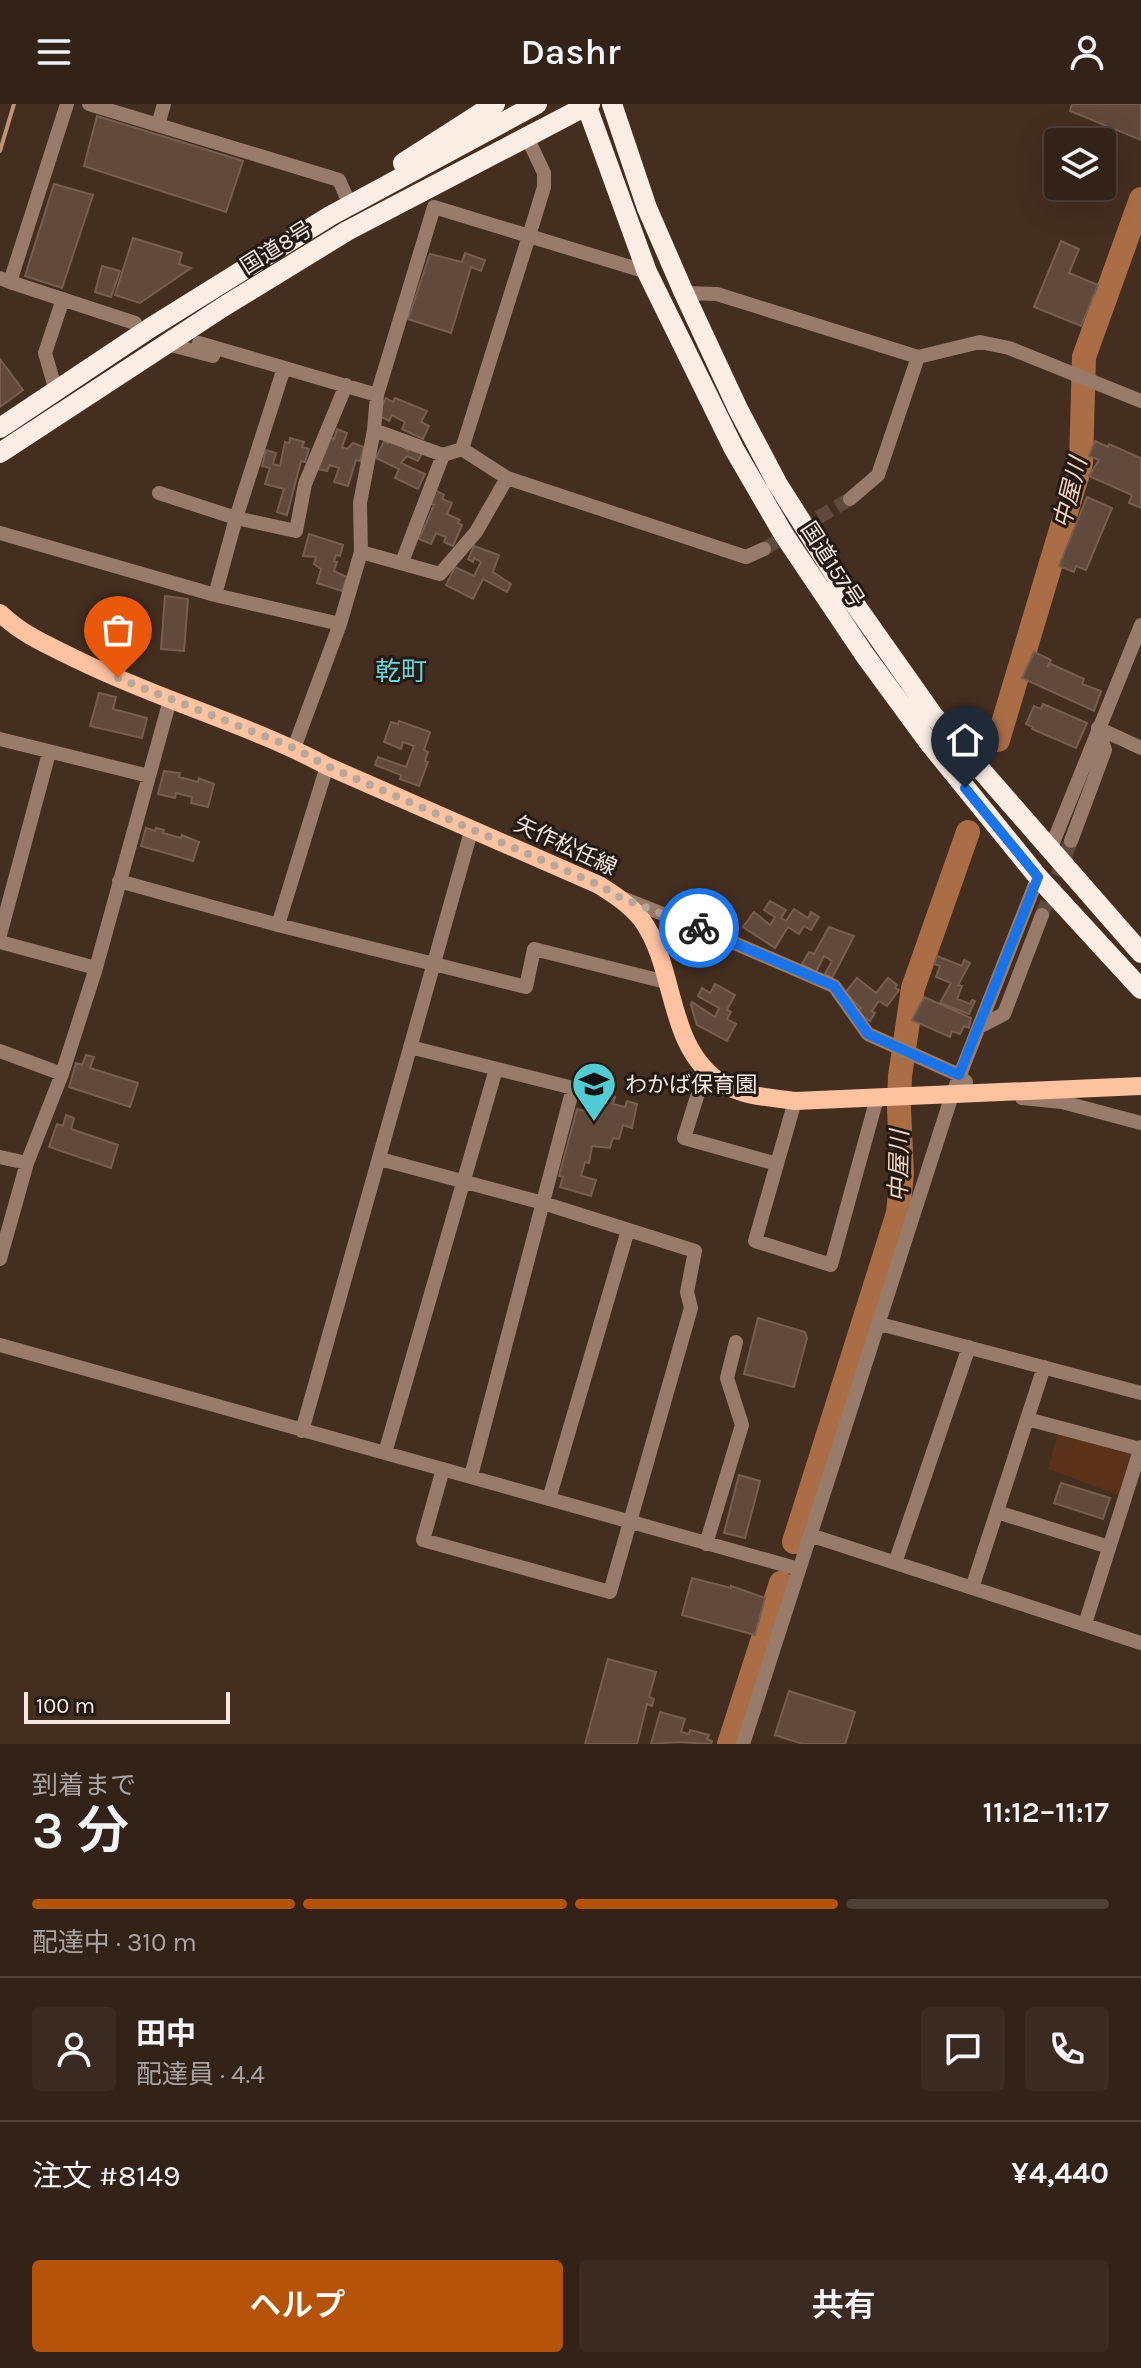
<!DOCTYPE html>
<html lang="ja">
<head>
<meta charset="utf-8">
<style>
  :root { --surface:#332218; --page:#3b2a21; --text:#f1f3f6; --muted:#a9a4a2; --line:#4e3f37; --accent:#b45309 }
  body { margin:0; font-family:Karla,"Noto Sans JP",sans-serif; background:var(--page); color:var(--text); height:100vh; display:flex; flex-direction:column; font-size:30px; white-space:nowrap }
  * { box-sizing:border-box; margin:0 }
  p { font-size:26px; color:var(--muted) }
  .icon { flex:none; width:44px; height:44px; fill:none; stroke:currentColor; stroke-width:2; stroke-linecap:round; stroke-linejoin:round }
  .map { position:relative; height:1640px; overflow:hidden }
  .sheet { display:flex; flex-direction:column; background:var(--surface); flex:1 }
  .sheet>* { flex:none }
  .fabs { position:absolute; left:1044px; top:24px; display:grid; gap:16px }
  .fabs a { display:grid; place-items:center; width:72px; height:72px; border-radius:8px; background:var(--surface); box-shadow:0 8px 32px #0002,0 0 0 2px var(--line); font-size:40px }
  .scale { position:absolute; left:24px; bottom:20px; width:206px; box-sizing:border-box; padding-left:8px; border:4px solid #f7e8df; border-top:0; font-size:22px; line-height:28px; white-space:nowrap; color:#f7e8df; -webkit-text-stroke:6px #231913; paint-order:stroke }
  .pin { position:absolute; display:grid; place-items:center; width:68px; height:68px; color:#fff; margin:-82px -34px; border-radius:50% 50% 50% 0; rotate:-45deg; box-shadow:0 0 8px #0007 }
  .pin .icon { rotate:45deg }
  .courier { position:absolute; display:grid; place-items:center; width:80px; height:80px; margin:-40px; border:6px solid #1a73e8; border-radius:50%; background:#fff; color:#222; box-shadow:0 2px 10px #0007 }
  .overview em { font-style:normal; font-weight:600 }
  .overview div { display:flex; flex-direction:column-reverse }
  .overview { display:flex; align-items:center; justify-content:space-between; height:136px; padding:0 32px }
  h1 { font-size:52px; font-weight:600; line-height:60px }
  .bar { display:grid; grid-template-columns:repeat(4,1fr); gap:12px 8px; align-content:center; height:96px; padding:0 32px }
  .bar i { height:10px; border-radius:6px; background:var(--line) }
  .bar .on { background:var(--accent) }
  .bar p { grid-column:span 4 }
  .line { display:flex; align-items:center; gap:20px; padding:0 32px; border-top:2px solid var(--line) }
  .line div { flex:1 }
  .round { display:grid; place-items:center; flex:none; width:84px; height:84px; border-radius:8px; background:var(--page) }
  .primary-button { display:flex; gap:16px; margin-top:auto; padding:16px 32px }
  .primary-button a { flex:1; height:92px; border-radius:8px; background:var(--accent); color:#fff; font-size:32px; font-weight:600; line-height:92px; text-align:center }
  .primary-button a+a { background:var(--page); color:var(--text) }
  header { display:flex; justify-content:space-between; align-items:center; height:104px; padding:0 32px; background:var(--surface); font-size:36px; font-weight:600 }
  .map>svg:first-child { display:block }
</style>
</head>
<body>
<header><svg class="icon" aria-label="menu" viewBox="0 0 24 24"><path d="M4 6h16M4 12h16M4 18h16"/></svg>Dashr<svg class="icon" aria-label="person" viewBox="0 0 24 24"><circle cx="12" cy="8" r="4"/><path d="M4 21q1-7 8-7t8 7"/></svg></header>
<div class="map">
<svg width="1141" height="1640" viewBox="0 0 1141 1640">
  <rect width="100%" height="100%" fill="#442e20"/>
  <path fill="#5a3219" d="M1059,1326L1138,1347L1123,1393L1048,1365Z"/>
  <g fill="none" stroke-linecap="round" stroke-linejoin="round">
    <path stroke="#c29274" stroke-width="4" d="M0,47L14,0"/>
    <path stroke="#ab6d46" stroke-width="24" d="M998,636L1081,359L1084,253L1141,95
      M794,1438L898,1109L902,1070L899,1004L900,972L913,884L968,728
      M729,1640L781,1479"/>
  </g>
  <path fill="#61493b" stroke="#775e4f" stroke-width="2" d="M1072,0H1141V36L1070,7Z
    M97,12L243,57L226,108L84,62Z
    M54,80L93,91L62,184L25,172Z
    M133,134L182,149L179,160L191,164L140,199L115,191Z
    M1061,137L1079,145L1069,169L1098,181L1081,222L1034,203Z
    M465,149L485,156L481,167L471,163L451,229L408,215L430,150L462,158Z
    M102,162L120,167L111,193L95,188Z
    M0,255L23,286L0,303Z
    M0,255L23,286L0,303Z
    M386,294L393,298L395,294L427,307L421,318L429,322L423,335L402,325L405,318L392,311L389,317L378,311Z
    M337,325L347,329L342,343L347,345L353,339L364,343L360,357L356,356L348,382L334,378L339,364L330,361L327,367L318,365L330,334L334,335Z
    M290,334L304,338L302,343L309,345L305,358L301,357L287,411L277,408L284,385L265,380L270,364L262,362L266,346L276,349L273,360L280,362L285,338L289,339Z
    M390,334L408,347L410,343L422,349L418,357L407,352L401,359L425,370L418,385L395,374L399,365L376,354L384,337L388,339Z
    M1095,337L1108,343L1109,340L1141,354V404L1129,399L1132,391L1089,372L1099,356L1089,352Z
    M435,386L444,391L442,395L452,399L447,410L460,416L458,419L462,421L453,442L444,438L446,433L436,429L431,440L419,435L434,401L429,399Z
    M1087,393L1112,404L1086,466L1076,462L1074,468L1059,462Z
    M1087,393L1112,404L1086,466L1076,462L1074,468L1059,462Z
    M309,430L343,441L340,452L336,451L334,457L337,458L334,467L347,473L342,487L317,479L321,465L314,460L316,453L303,452Z
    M474,442L499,451L493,468L511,480L507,488L483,475L473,495L446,481L455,463L474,472L481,458L474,454L473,458L468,455Z
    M165,492L188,495L184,547L161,545Z
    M1034,548L1051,556L1047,563L1051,560L1084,575L1082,580L1101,587L1094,607L1022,574Z
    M1034,548L1051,556L1047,563L1051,560L1084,575L1082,580L1101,587L1094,607L1022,574Z
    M99,589L116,593L113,605L147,614L142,634L90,622Z
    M1043,600L1087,619L1076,644L1032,625L1033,623L1026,620L1034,602L1041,605Z
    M399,617L430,628L424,646L428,648L425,657L428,658L419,682L400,675L401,671L375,661L378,653L406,663L414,642L403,638L401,645L384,638L391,618L398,620Z
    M164,667L180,669L179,673L198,678L199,674L214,680L208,703L191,699L192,693L176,689L175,694L158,690Z
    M146,724L155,727L156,724L164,726L163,729L181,734L182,731L199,738L193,757L141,742Z
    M770,797L786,806L781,814L786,817L794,805L808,814L811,808L819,813L811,826L804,822L799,830L788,823L775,844L743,823L754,808L770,821L775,813L764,806Z
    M829,823L854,832L832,874L825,870L832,857L824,852L816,868L802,860L809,848L814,850Z
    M937,852L962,862L964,856L970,859L958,881L962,882L957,895L970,900L972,896L975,897L969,910L940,899L951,879L936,873L940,862L934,860Z
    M857,874L876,889L888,874L897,881L895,884L899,886L887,902L879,897L872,907L875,909L870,917L857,908L861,904L845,889Z
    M715,880L735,891L727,906L731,908L727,915L736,920L727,937L697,921L691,901L692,898L715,913L719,904L698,892L702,884L710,889Z
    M924,893L971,914L969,924L964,922L960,930L952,927L950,933L912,916Z
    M86,951L94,953L90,964L138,979L130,1003L69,983L76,959L82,961Z
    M582,984L615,993L613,1000L625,1003L627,997L637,1000L632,1024L623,1021L619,1035L613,1034L610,1044L592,1042L589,1059L585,1058L581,1072L596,1076L591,1092L560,1083L563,1073L559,1072L577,1005L585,1007L588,994L580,991Z
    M66,1011L74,1014L71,1025L118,1041L111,1064L49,1043L57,1020L63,1022Z
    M758,1214L805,1228L807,1234L794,1283L744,1270Z
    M739,1371L760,1377L745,1434L724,1429Z
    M1061,1379L1110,1394L1103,1415L1054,1399Z
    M692,1474L731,1484V1482L765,1494L755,1531L682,1511Z
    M608,1555L656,1568L649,1593L654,1595L652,1602L647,1600L637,1640H585Z
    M789,1587L855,1608L845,1640H803L775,1631Z
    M660,1608L685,1615L681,1628L689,1630L690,1626L709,1631L707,1635L712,1637L711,1640L678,1638L651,1640Z"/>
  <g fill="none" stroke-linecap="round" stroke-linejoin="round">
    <path stroke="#5f4a3d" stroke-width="14" stroke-dasharray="14 7" stroke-linecap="butt" d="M764,445L850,395
      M1042,811L1071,737"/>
    <path stroke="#987b6b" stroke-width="14" d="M89,0L158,21L164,0
      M158,21L339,76L350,101
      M527,33L544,69V83L529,132L434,103L377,291L374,326L443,351L462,345L507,374L746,453L764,445
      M0,174L10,178L67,0
      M10,178L135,219
      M684,189L717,190L918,253L980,238L1009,244L1141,297
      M199,239L377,291
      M167,240L213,252
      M56,287L45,249L63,195
      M462,345L529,132L647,168
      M159,389L236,414L296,427L305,380L346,281
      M850,395L878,371L918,253
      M0,429L215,491L340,520
      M361,448L360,399L374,326
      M402,458L443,351
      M215,491L236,414L284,264
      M1098,624L1141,644
      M0,635L149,672
      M294,644L340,520L361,448L440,470L476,428L507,374
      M1071,737L1105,646L1098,624
      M1050,746L1141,521
      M119,777L278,821L526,883L534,845L666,878
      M625,795L711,829L834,882L868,930L959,971L966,978
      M278,821L327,662
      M0,831L49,649
      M0,838L96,864
      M979,923L1004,910L1042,811
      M410,943L573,984L471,1372
      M0,947L62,970
      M706,964L684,1034L777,1060
      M1022,994L1062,998L1141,1019
      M795,997L755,1137L831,1161L877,994
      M0,1053L27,1059
      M380,1055L543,1099L695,1147L687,1188L691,1204L610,1488L423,1436L443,1365
      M0,1155L27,1059L62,970L96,864L170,596
      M880,1220L1141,1289
      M0,1241L799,1465
      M1027,1315L1140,1345
      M302,1327L472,724
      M385,1349L496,965
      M549,1395L628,1126
      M997,1408L1109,1443
      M810,1431L1141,1539
      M706,1440L742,1321L727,1274L736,1238
      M895,1459L969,1243
      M972,1484L1044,1263
      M1085,1520L1141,1343
      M743,1640L952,991L1038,773"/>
    <path stroke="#fdc2a0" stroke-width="18" d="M0,509C24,532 48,541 78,556C159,596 248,620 327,662L599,781C615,791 630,801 642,816C678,867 665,943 723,980C744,993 771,993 795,997L1141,982"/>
    <path stroke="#fbede4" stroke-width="20" d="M586,0L647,168L734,345L784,431L864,550L930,640L1038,773L1141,885
      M612,0L647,104L684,189L738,305L777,379L842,482L933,611L1141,849
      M403,59L495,0
      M0,324L150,224L330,112L537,0
      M0,349L223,203L347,127L590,0"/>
  </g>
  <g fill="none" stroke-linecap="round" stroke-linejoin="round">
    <path stroke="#b8a79c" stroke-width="8" stroke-dasharray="0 14.4" d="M118,574L294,644L327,662L599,781L621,794L699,824"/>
    <path stroke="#1a73e8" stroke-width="10" d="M699,824L834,882L868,930L959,971L1038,773L965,684"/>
  </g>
  <defs>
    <g id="school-pin" transform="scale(2.3)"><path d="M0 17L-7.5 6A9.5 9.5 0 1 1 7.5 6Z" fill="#51ccd4" stroke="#231913"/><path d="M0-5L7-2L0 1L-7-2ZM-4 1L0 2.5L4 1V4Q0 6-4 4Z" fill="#111"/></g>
  </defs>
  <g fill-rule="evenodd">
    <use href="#school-pin" x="594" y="980"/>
  </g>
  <g text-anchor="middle" stroke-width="6" stroke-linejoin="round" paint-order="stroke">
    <g font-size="22" fill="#f7e8df" stroke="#231913">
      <text transform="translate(276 143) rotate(-32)" y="8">国道8号</text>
      <text transform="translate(833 460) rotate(57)" y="8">国道157号</text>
      <text transform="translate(566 741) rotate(25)" y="8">矢作松任線</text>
    </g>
    <g font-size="22" fill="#f7e8df" stroke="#231913" text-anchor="start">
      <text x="625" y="988">わかば保育園</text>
    </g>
    <g font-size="24" font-style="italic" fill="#f7d3be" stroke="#231913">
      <text transform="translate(1070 389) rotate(-76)" y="8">中屋川</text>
      <text transform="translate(899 1062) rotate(-89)" y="8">中屋川</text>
    </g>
    <g font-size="26" fill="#68d4dc" stroke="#231913">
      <text x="401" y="576">乾町</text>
    </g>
  </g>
</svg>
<div class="fabs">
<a><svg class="icon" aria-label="layers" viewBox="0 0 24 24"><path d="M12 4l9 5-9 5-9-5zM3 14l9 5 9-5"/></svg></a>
</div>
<div class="scale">100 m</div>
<div class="pin" style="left:118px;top:574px;background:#ea580c"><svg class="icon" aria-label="bag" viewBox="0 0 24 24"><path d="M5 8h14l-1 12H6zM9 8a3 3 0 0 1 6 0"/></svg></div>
<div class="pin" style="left:965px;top:684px;background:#1f2937"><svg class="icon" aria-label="home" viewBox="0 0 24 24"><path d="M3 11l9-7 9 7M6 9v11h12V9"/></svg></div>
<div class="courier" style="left:699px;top:824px"><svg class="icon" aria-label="bike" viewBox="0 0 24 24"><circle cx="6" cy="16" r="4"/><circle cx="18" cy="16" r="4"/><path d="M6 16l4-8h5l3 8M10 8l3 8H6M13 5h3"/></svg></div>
</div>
<section class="sheet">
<div class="overview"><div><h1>3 分</h1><p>到着まで</p></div><em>11:12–11:17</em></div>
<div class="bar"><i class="on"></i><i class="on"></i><i class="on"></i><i></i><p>配達中 · 310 m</p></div>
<div class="line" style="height:144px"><a class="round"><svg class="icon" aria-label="person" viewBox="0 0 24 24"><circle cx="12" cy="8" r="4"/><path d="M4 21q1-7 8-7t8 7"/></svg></a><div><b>田中</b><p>配達員 · 4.4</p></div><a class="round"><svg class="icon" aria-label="chat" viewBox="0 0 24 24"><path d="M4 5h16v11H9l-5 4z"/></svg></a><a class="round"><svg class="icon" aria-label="phone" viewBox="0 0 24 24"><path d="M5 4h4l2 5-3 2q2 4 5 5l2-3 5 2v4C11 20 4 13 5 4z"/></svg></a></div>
<div class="line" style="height:104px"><div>注文 #8149</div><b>¥4,440</b></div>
<div class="primary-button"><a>ヘルプ</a><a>共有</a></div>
</section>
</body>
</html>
